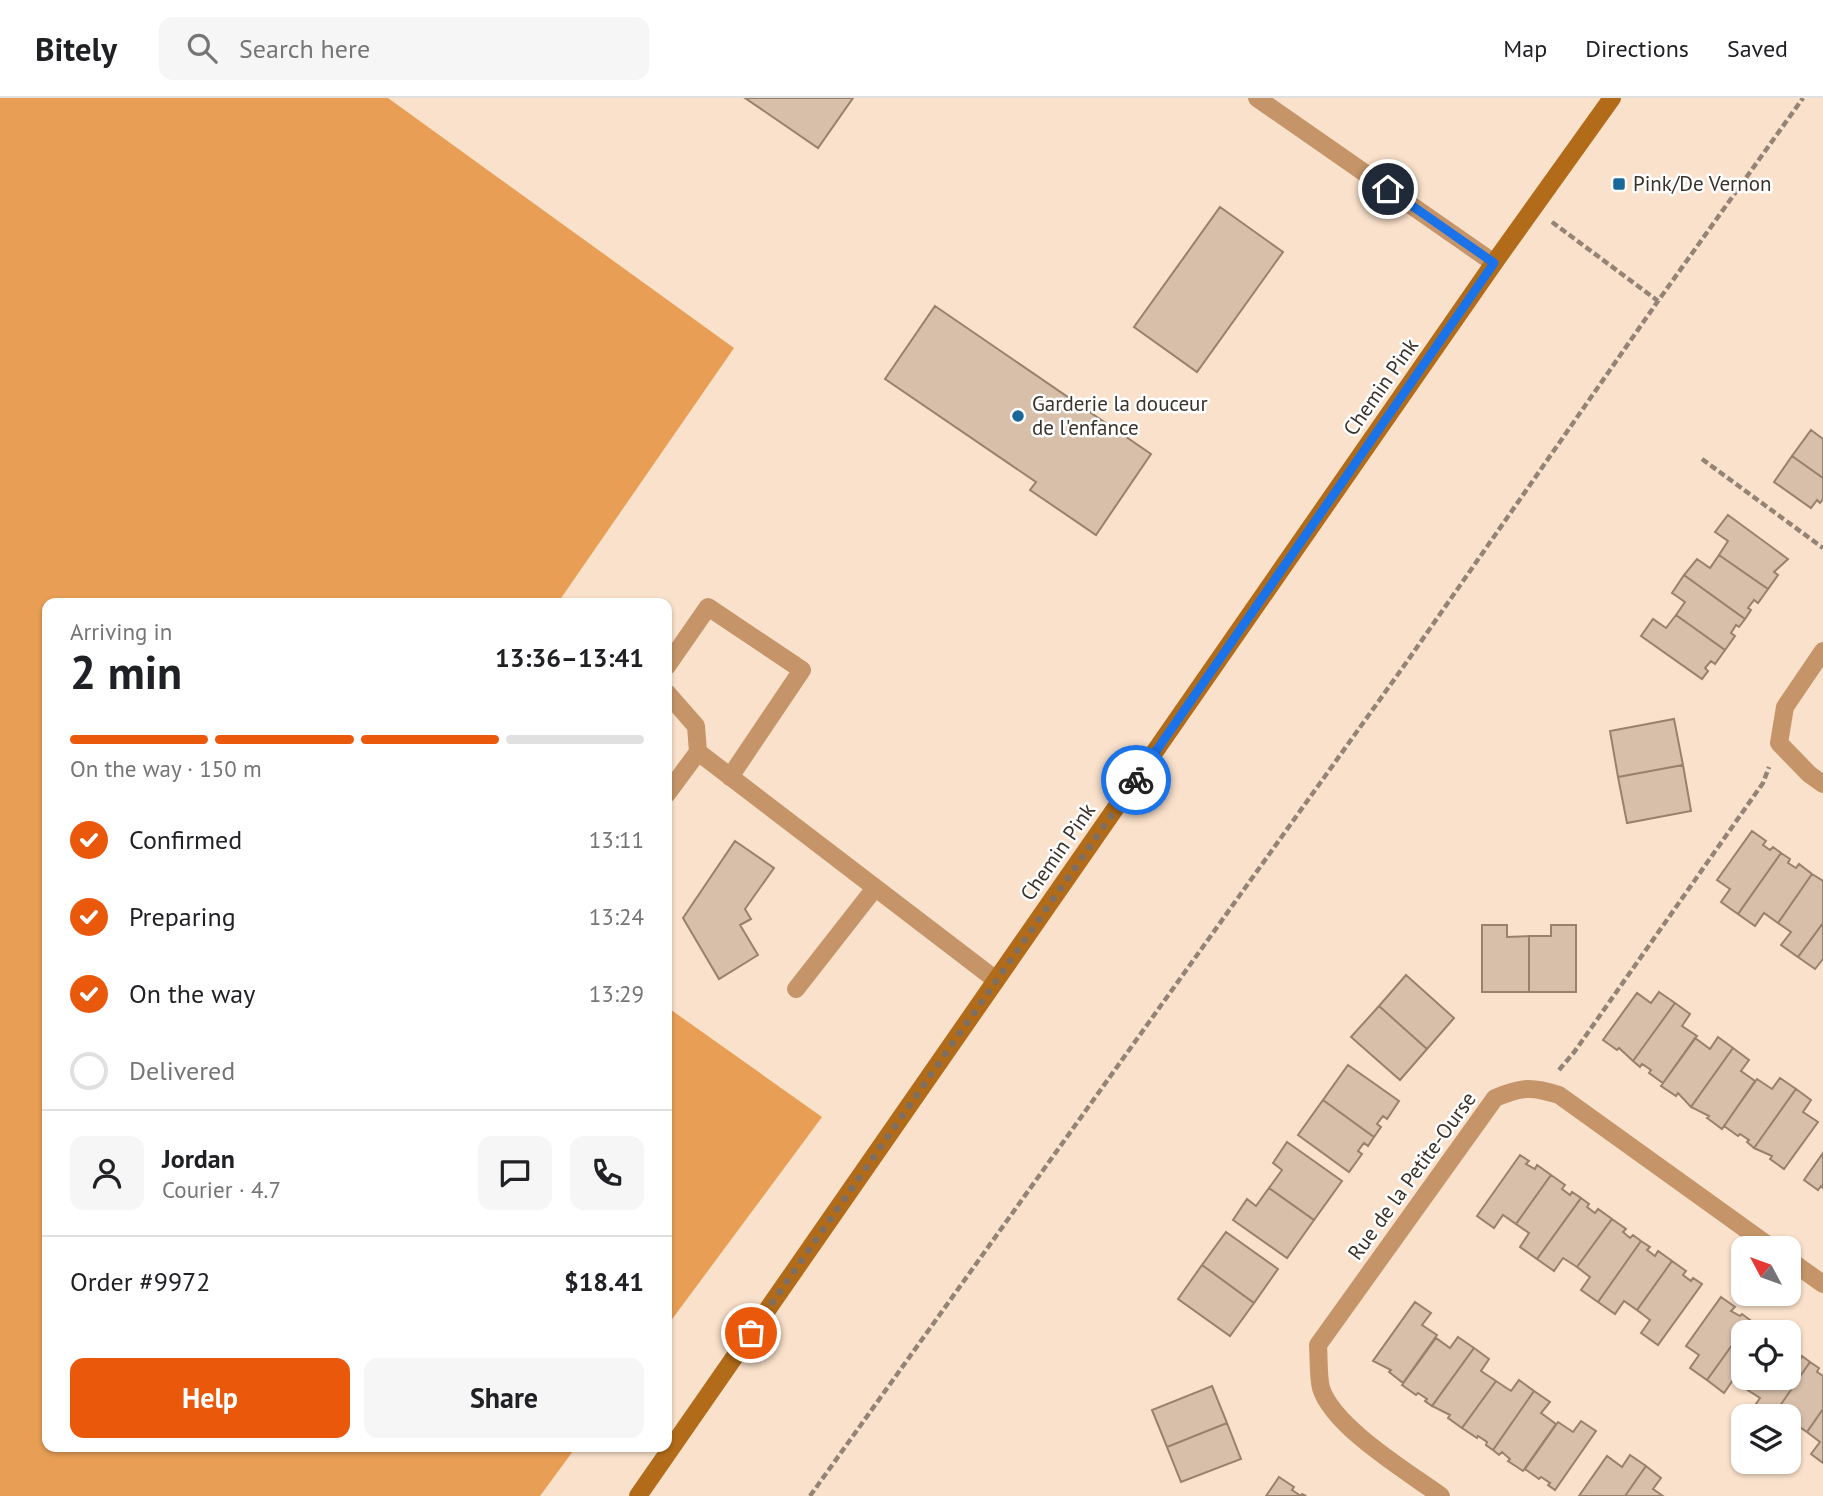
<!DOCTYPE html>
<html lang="en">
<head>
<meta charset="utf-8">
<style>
  :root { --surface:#fff; --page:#f6f6f6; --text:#202124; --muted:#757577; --line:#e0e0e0; --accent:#ea580c }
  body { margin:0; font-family:"PT Sans",sans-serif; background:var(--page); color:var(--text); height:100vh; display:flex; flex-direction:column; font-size:26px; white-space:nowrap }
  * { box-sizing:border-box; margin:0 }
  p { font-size:23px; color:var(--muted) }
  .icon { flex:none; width:38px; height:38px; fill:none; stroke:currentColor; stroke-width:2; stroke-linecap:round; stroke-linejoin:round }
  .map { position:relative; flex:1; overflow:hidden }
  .sheet { position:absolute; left:42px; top:500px; width:630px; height:854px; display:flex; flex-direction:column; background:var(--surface); border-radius:14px; box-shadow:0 2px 5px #0004 }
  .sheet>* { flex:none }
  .needle { width:46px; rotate:311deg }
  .buttons { position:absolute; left:1731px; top:1138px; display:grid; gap:14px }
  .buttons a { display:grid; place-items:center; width:70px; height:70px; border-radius:14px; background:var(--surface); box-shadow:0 2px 5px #0004; font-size:35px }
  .pin { position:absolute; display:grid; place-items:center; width:60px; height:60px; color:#fff; margin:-30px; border:4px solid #fff; border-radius:50%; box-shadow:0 2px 7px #0007 }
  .courier { position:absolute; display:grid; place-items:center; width:70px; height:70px; margin:-35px; border:5px solid #1a73e8; border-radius:50%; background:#fff; color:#222; box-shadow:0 2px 9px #0007 }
  .overview em { font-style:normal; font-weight:800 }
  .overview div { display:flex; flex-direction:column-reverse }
  .overview { display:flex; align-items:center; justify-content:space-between; height:119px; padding:0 28px }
  h1 { font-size:46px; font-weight:800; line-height:52px }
  .bar { display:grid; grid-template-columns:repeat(4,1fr); gap:10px 7px; align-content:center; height:84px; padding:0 28px }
  .bar i { height:9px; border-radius:5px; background:var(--line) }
  .bar .selected { background:var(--accent) }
  .bar p { grid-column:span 4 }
  .line { display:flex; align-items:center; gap:18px; padding:0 28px; border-top:2px solid var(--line) }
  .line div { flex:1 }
  .round { display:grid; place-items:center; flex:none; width:74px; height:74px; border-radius:14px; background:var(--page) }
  ol { padding:0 28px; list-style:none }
  li { display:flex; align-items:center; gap:21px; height:77px }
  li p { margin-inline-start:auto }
  li .icon { padding:7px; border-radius:50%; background:var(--accent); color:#fff; stroke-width:4 }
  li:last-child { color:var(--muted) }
  li i { width:38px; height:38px; border:4px solid var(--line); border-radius:50% }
  .action { display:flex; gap:14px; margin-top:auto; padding:14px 28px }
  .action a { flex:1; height:80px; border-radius:14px; background:var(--accent); color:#fff; font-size:28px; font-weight:800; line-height:80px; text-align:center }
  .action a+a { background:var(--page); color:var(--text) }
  header { display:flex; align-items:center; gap:42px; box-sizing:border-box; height:98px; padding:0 35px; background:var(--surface); border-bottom:2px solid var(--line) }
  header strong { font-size:33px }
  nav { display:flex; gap:38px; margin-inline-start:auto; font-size:24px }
  .search { width:490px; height:63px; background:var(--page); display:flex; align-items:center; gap:18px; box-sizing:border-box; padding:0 24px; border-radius:14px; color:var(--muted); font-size:26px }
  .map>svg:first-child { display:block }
</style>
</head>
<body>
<header>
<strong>Bitely</strong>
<div class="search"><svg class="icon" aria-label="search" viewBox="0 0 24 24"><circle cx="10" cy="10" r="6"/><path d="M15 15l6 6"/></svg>Search here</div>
<nav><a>Map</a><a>Directions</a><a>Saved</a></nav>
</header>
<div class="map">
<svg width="1823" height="1398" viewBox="0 0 1823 1398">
  <rect width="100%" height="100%" fill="#fae1cb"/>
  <path fill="#e89f55" d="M0,0H388L734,250L557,506H47V1349H576L540,1398H0Z
    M667,909L822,1019L667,1228Z"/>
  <path fill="#d7bfaa" stroke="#98816d" stroke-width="2" d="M745,0H853L818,50Z
    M1220,109L1283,154L1197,274L1134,229Z
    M935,208L1151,356L1096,437L1030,392L1036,384L885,281Z
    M1811,332L1823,341V380L1792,358Z
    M1792,358L1823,380V401L1820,405L1817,402L1811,410L1774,384Z
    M1728,417L1788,461L1774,474L1778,477L1768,491L1719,457L1728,443L1715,434Z
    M1719,457L1768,491L1758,505L1754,502L1748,510L1751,512L1745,521L1684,477L1697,461L1710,470Z
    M1684,477L1745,521L1739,529L1736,527L1731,535L1735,538L1725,552L1676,517L1685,504L1672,495Z
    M1676,517L1725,552L1715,566L1711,563L1705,570L1708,573L1702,581L1641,538L1653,521L1666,530Z
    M1674,621L1683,667L1618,679L1610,633Z
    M1683,667L1691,713L1627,725L1618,679Z
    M1752,733L1766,743L1763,747L1770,752L1773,749L1781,755L1738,816L1721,804L1730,791L1717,782Z
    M735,743L774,770L745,811L751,821L740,827L758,857L719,881L683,820Z
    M1781,755L1790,761L1788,765L1796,770L1799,766L1812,776L1778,825L1764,815L1755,828L1738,816Z
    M1812,776L1823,783V825L1798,859L1781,847L1791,834L1778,825Z
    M1823,825V861L1815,871L1798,859Z
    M1482,827H1507V839L1529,838V894H1482Z
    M1551,827H1576V894H1529V838H1551Z
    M1406,877L1454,920L1427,951L1379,908Z
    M1659,894L1675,905L1633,963L1619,950L1617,952L1603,942L1637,895L1651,905Z
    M1675,905L1690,916L1682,928L1697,938L1663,985L1649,975L1651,972L1642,966L1640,969L1633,963Z
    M1379,908L1427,951L1400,982L1351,939Z
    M1718,939L1733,950L1691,1009L1678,995L1676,998L1661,988L1695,940L1710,951Z
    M1733,950L1749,962L1741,973L1755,983L1722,1031L1707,1020L1709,1018L1691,1009Z
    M1348,967L1399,1003L1387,1021L1383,1018L1377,1026L1381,1029L1374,1039L1323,1002Z
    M1780,980L1796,991L1754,1050L1747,1044L1749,1042L1740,1036L1738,1038L1724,1028L1757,981L1772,991Z
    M1796,991L1811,1002L1803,1014L1818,1024L1784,1071L1770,1061L1772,1058L1754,1050Z
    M1323,1002L1374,1039L1368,1048L1364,1045L1358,1053L1362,1056L1349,1074L1298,1037Z
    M1287,1044L1342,1083L1314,1122L1269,1090L1282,1072L1273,1065Z
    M1823,1055V1090L1821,1088L1818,1092L1804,1082Z
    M1520,1057L1529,1063L1526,1066L1535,1071L1537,1067L1551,1077L1516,1126L1503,1117L1494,1130L1477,1118Z
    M1551,1077L1565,1087L1562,1091L1570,1097L1572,1094L1581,1100L1537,1161L1520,1149L1529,1135L1516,1126Z
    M1269,1090L1314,1122L1287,1160L1233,1122L1247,1101L1256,1108Z
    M1581,1100L1589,1106L1587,1109L1595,1115L1598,1111L1612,1121L1577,1169L1563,1160L1554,1173L1537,1161Z
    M1612,1121L1626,1131L1623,1134L1630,1140L1633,1137L1641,1143L1598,1204L1581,1192L1590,1179L1577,1169Z
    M1226,1134L1278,1171L1254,1205L1202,1167Z
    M1641,1143L1650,1149L1647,1152L1655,1158L1658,1153L1672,1163L1637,1212L1624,1203L1615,1216L1598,1204Z
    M1672,1163L1686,1173L1683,1177L1691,1183L1693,1180L1702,1186L1658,1247L1641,1235L1650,1222L1637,1212Z
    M1202,1167L1254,1205L1230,1238L1178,1201Z
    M1721,1199L1735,1209L1731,1213L1740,1218L1742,1216L1750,1222L1707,1282L1690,1270L1699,1257L1686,1248Z
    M1415,1204L1431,1215L1422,1227L1437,1237L1403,1285L1389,1274L1391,1272L1373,1263Z
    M1750,1222L1759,1228L1756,1230L1761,1234H1743V1279H1755L1746,1291L1733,1282L1724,1295L1707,1282Z
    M1458,1239L1474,1250L1432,1308L1425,1303L1427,1301L1418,1295L1416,1297L1402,1287L1436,1240L1450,1250Z
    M1788,1247L1795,1252L1792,1256L1800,1262L1802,1258L1810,1264L1773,1318H1757L1751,1313L1760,1300L1746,1291L1755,1279H1788Z
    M1474,1250L1489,1261L1481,1273L1496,1283L1462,1330L1448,1320L1450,1317L1432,1308Z
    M1810,1264L1819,1270L1817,1274L1823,1278V1311L1807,1334L1794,1325L1788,1332V1318H1773Z
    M1519,1282L1534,1293L1493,1352L1486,1347L1487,1344L1478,1338L1477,1340L1462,1330L1496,1283L1511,1293Z
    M1212,1288L1227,1325L1167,1349L1152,1312Z
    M1534,1293L1550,1304L1541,1315L1556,1326L1523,1373L1508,1363L1510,1361L1502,1354L1499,1357L1493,1352Z
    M1823,1311V1365L1811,1356L1820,1344L1807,1334Z
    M1581,1323L1596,1333L1555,1392L1548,1387L1550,1385L1541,1379L1539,1381L1525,1371L1558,1324L1573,1334Z
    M1227,1325L1241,1361L1181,1384L1167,1349Z
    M1630,1357L1646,1368L1625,1398H1579L1607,1358L1622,1369Z
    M1646,1368L1661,1380L1653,1391L1663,1398H1625Z
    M1279,1379L1294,1389L1292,1392L1301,1398L1302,1396L1306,1398H1266Z"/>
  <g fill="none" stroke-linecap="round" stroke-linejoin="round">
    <path stroke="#958475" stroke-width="4.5" stroke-dasharray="7 3.5" stroke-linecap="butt" d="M1552,124L1658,203
      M1702,361L1823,450
      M1559,972L1575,953L1763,685L1769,669
      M810,1398L1406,565L1658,203L1803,0"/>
    <path stroke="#c59569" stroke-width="18" d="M667,568L708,509L802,572L730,679
      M667,595L696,628L698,654L667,696
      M698,654L996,882
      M796,891L875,790"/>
    <path stroke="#c59569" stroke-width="18" d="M1257,0L1494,165
      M1823,553L1785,609L1779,645L1809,676L1823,686
      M1788,1161L1823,1186
      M1441,1398C1408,1374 1333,1329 1321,1290C1318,1278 1319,1260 1318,1247L1495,1000C1522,989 1531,988 1559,997L1772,1150"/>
    <path stroke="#b26c19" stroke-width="18" d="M638,1398L1494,165L1612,0"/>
  </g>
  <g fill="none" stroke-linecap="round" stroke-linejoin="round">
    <path stroke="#7e6f62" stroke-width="7" stroke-dasharray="0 12.6" d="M751,1235L1136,682"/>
    <path stroke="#1a73e8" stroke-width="9" d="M1136,682L1494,165L1388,91"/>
  </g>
  <g fill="#1c679a" stroke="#fff" stroke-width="2.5">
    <rect x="1612" y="79" width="14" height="14" rx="3.5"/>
    <circle cx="1018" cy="318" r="7"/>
  </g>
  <g text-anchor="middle" stroke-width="5" stroke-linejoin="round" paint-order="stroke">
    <g font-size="21" fill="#3b3229" stroke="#fff" text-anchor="start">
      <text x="1633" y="93">Pink/De Vernon</text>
      <text x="1032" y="313">Garderie la douceur<tspan x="1032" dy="24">de l'enfance</tspan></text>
    </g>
    <g font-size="21" fill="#3b3229" stroke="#fff">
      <text transform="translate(1381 289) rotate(-55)" y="7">Chemin Pink</text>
      <text transform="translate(1058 754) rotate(-55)" y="7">Chemin Pink</text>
      <text transform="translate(1412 1078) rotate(-54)" y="7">Rue de la Petite-Ourse</text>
    </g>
  </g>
</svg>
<div class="buttons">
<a><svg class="needle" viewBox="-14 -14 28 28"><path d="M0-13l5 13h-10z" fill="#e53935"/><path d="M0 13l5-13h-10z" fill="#757577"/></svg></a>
<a><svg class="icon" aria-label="locate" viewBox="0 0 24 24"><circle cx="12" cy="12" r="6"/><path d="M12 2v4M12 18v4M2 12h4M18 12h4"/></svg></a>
<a><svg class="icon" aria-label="layers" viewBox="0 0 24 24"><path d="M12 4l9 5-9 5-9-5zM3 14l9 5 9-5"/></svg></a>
</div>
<div class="pin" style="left:751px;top:1235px;background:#ea580c"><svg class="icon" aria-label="bag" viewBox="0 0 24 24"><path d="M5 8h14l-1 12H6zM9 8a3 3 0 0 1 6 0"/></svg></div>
<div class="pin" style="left:1388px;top:91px;background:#1f2937"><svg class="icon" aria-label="home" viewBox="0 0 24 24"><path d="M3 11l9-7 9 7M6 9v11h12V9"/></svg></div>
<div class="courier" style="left:1136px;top:682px"><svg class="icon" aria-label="bike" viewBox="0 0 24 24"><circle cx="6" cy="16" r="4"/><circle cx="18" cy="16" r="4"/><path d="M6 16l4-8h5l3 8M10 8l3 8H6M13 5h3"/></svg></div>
<section class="sheet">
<div class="overview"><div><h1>2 min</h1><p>Arriving in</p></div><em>13:36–13:41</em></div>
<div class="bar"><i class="selected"></i><i class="selected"></i><i class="selected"></i><i></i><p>On the way · 150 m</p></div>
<ol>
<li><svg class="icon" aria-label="check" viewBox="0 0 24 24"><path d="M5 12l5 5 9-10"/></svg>Confirmed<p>13:11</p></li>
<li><svg class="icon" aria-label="check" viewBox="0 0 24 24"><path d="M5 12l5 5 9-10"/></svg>Preparing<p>13:24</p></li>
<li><svg class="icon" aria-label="check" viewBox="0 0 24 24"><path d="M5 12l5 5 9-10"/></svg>On the way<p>13:29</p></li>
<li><i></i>Delivered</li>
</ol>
<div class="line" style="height:126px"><a class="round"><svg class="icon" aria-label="person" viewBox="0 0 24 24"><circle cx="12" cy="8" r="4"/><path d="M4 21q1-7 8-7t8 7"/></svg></a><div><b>Jordan</b><p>Courier · 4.7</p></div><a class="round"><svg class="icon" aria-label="chat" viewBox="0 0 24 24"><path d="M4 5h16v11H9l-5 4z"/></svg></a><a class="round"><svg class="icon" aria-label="phone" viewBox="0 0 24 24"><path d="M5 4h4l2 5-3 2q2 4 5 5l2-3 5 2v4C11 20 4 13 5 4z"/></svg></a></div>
<div class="line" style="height:91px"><div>Order #9972</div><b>$18.41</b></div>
<div class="action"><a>Help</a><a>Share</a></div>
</section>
</div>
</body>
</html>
